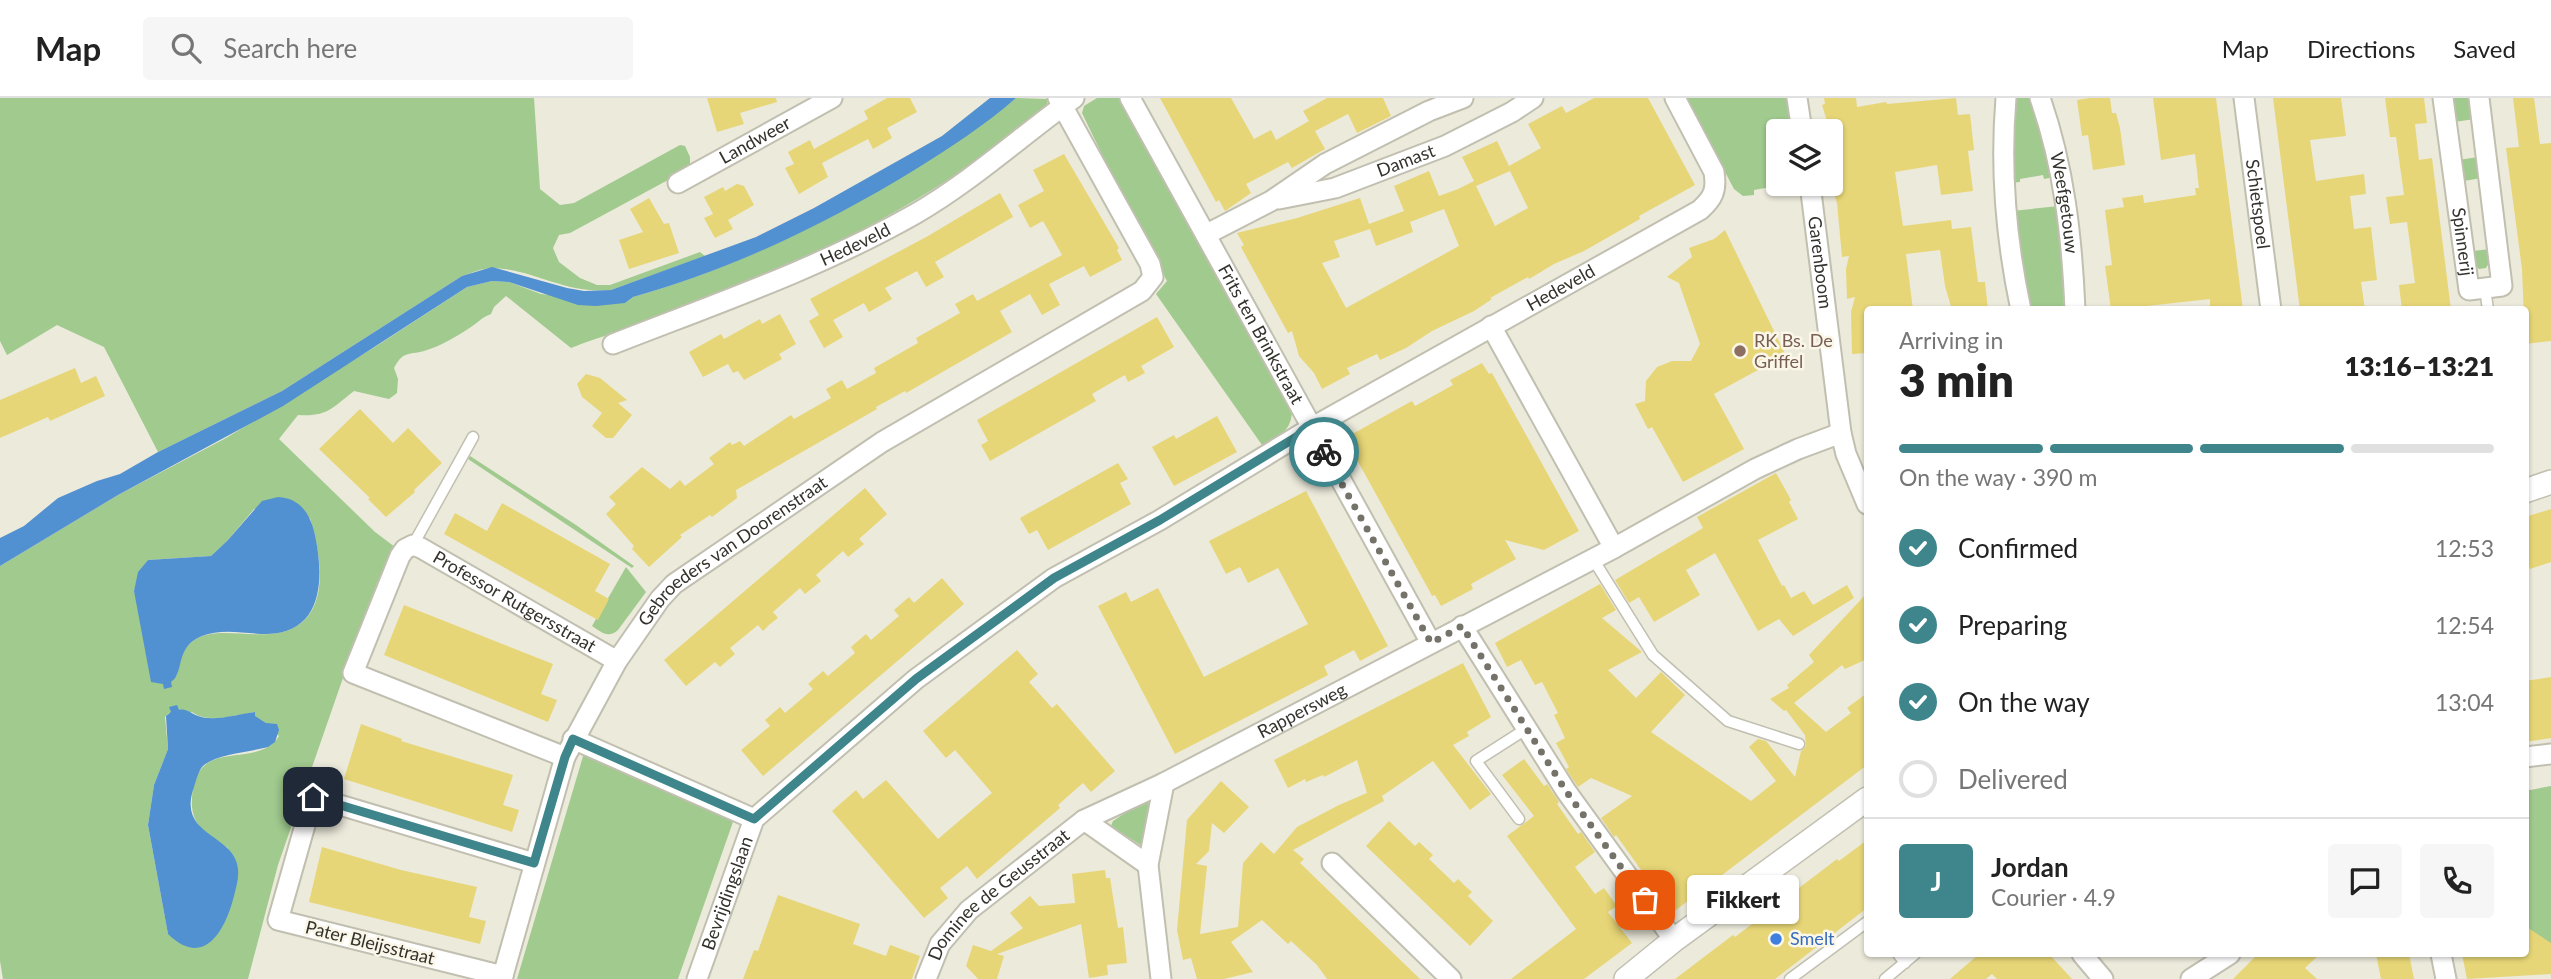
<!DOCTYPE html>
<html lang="en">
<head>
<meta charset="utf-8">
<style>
  :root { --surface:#fff; --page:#f6f6f6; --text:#222; --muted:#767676; --line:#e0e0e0; --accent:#3e868b }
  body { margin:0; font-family:Lato,sans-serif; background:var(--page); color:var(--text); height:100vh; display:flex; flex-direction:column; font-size:26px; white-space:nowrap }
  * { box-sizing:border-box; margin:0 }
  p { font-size:23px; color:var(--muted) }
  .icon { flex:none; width:38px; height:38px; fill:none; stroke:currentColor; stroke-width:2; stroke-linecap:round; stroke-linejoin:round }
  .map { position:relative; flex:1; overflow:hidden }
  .sheet { position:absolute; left:1864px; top:208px; width:665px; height:651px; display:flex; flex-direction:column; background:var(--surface); border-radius:7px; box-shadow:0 2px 5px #0004 }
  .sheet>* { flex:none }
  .tools { position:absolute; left:1766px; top:21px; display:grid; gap:14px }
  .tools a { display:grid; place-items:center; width:77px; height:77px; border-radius:7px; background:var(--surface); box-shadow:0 2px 5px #0004; font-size:35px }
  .pin { position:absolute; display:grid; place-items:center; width:60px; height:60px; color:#fff; margin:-30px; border-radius:14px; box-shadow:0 4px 10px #0006 }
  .courier { position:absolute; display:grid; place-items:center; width:70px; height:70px; margin:-35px; border:5px solid #3e868b; border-radius:50%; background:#fff; color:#222; box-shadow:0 2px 9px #0007 }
  .bubble { position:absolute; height:49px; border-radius:7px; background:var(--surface); box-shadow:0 2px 5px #0004; font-size:23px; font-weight:800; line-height:49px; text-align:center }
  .head em { font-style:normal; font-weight:800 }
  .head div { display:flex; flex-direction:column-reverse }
  .head { display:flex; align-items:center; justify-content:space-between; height:119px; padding:0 35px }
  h1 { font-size:46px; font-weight:800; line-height:52px }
  .bar { display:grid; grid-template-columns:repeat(4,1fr); gap:10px 7px; align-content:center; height:84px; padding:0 35px }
  .bar i { height:9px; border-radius:5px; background:var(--line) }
  .bar .on { background:var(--accent) }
  .bar p { grid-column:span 4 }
  .line { display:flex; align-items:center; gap:18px; padding:0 35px; border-top:2px solid var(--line) }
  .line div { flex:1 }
  .round { display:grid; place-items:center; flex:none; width:74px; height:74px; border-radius:7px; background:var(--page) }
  ol { padding:0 35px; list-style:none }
  li { display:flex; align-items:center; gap:21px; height:77px }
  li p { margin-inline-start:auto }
  li .icon { padding:7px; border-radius:50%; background:var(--accent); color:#fff; stroke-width:4 }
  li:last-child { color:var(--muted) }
  li i { width:38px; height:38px; border:4px solid var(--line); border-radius:50% }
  header { display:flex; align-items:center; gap:42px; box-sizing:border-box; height:98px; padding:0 35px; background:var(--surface); border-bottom:2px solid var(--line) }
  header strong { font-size:33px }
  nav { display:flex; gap:38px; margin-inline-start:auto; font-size:24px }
  .search { width:490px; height:63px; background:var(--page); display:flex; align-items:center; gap:18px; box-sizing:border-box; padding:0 24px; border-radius:7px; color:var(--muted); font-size:26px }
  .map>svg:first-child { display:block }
</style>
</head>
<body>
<header>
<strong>Map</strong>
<div class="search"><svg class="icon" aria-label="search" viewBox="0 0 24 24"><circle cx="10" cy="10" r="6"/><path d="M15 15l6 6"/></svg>Search here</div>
<nav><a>Map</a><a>Directions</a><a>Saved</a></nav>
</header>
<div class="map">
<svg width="2551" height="881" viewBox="0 0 2551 881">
  <rect width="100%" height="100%" fill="#eceadb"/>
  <path fill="#a0ca8e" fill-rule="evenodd" d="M0,0H534L540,91L560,107L574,105L680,47L685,48L690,59V66L668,82L570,135L559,137L553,150L559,164L580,180L597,187H610L700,154L705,158L611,192C564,196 536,172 494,170C484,169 472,175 462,178L282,293L158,354L104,249L57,227L7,257L0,243Z
    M1016,0L1048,1L1047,6L1037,16C928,107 807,164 676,214C641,228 605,236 571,250L506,198L494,209L491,216C479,221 478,225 468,231C456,239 440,248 427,252C410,258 404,251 394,270L398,281L397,295L389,301L354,293C332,310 327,319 298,317L279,341L375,434L395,449L377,485L344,577L278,767L248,881H3L0,863V468L118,397L226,340L378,247L467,189L492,183L509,184L541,196L625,205L633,199C745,167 850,114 946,49C969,33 995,18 1016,0ZM254,411L310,420C322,459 333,525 278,535C238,542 184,515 177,577L170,581L134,493L139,474L148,462L211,458L228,442ZM192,614C207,626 237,617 255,614L254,618L266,625L279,638C256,674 195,635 192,701C190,727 208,738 228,750L168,836L148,727L154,687L168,651L165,619L169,615L172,617Z
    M1097,0H1120L1292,309C1293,331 1281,339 1262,347L1156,196L1167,183L1149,151L1151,145L1108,69L1082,15L1084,8Z
    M1686,0H1787L1791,33H1778V86H1797V90L1784,92L1783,87L1754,92V97L1743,98L1734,91Z
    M2012,0H2033L2053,79L2044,81L2043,77L2020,81V84L2010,85Z
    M2451,0H2472L2475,21L2454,24Z
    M2478,59L2481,80L2464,83L2473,153L2490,151V163L2486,170L2479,171L2472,164L2459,62Z
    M2059,108L2067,212H2027L2012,113Z
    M470,358L576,427L634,468L632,470L468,361Z
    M626,469L646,494L618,532C608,541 601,534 592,528Z
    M584,655L734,721L678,881H517Z
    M2551,688V851L2534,853L2525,815V693Z
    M1148,700L1155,702L1142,748L1111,728L1113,723Z"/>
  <path fill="#5190d1" d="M990,0H1016C985,27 951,49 916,71C828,125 733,171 633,199L625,205L596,208L578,207L509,184L492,183L467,189L283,308L118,397L0,468V440L24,428L58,400L97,383L120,376L158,354L282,293L462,178L492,169L567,190L584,193L611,192L756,139L814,110L942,38Z
    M278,399C298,400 309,413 314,433C324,475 326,535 267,536C245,536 223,530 202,538C174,549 185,575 171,584L172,589L164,591L163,586L151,584L134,493L138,474L148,462L211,458L228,442L262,403Z
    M177,607L179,612C186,610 190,615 198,618C214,624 239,616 255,614V618L266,625L277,626L279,632L275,644L268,649C251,654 214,656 202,669C198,674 196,683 194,689C176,739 235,735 238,771C239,780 236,790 234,798C225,833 204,871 168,836L148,727L154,687L168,651L166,618L171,614L169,609Z"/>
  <path fill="#e7d677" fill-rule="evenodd" d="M707,0H776L777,4L740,15L744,26L717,34Z
    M887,0H910L917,14L887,30L892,40L873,51L868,41L822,65L828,79L799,96L785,70L794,66L788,54L810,42L814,51L868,21L864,13Z
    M1160,0H1231L1254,41L1271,32L1276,42L1309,23L1303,13L1327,0H1383L1391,18L1357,35L1348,16L1315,33L1325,51L1292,70L1288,64L1246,86L1251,95L1225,113L1219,102L1216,104Z
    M1594,0H1648L1695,87L1639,118L1640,121L1584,153L1554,166L1529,181L1528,179L1490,200L1492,201L1474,213L1432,233L1406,250L1380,262L1377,256L1347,270L1350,276L1322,291L1314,275L1299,258L1292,233L1288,235L1241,149L1244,147L1237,135L1297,120L1360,100L1369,126L1404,113L1394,88L1429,73L1439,98L1458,91L1474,83L1462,59L1497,43L1509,68L1541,50L1528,26L1562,8L1566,15ZM1510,73L1528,110L1495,128L1476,88ZM1444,111L1459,148L1346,210L1322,165L1340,159L1334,143L1370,131L1376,148L1413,134L1410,124Z
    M1824,0H1856L1857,9L1886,4L1887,6L1956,0L1958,17L1970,16L1974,52L1968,53L1973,93L1941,97L1937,67L1895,74L1903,128L1951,122L1952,131L1971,129L1978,184H1985L1988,212H1952L1945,188L1940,152L1906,156L1913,212H1867V255L1852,256L1851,214L1855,199L1847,201L1846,171L1849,158L1842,159L1837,105L1830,82V33L1822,7L1825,6Z
    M2089,0H2110L2112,15H2116L2120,30L2125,67L2093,72L2088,37L2082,38L2077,2Z
    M2153,0H2216L2243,212H2210V201L2147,208L2144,212H2111L2105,168L2112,167L2105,112L2124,109L2122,100L2143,97L2144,105L2196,97L2195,90H2199L2195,56L2161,62Z
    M2273,0H2341L2346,38L2310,42L2316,83L2364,76L2366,96L2350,98L2354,131L2371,129L2377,182L2361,184L2365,212H2300Z
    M2385,0H2424L2427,25L2415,26L2419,62L2432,60L2451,212H2402L2399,187L2415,185L2407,124L2390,126L2386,99L2404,97L2396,39H2390Z
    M2513,0H2534L2540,46L2551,45V243L2525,246L2522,171L2506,50L2519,49Z
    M1064,56L1119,150L1117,152L1122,162L1090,179L1084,168L1049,186L1060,207L1042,217L1030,196L1000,213L1012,234L906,295L905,293L876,309L877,311L736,392L737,400L712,419L710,417L680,437L682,439L649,469L632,451L634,448L606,416L616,406L609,399L642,369L670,391L680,382L685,388L714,366L709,360L730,344L732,347L740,343L744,348L791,317L794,321L831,300L826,291L842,282L847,291L876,275L874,270L918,245L916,240L960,215L955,206L973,196L977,203L1062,157L1043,123L1030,130L1018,107L1044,93L1033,72Z
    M737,86L744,88L754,107L728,122L733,131L715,140L704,120L713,116L704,99L723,89L725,93Z
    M1000,95L1013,119L935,164L944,179L926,189L917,173L885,190L892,201L869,214L864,205L833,222L843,239L824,250L809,223L819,217L810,201L928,138Z
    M649,100L664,126L669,125L679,155L629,171L619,142L643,134L630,111Z
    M1725,132L1787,260L1767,267L1714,296L1744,351L1683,384L1652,329L1648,331L1635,306L1645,303L1646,283L1657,269L1672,263H1691L1700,246L1679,185L1667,179L1692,159L1689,150L1714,141Z
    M780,216L796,246L779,256L782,261L744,282L738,273L733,275L728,266L703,279L689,254L721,236L724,241L760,221L762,226Z
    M1157,219L1174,249L1141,268L1145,275L1128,284L1125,277L1109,286L1092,296L1096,303L990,363L981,347L988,343L977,322Z
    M1482,265L1489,276L1492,275L1579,433L1544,452L1505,442L1516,461L1471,486L1473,491L1441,508L1435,497L1432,498L1430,494L1345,340L1412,303L1415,308L1453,287L1450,282Z
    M75,270L81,285L96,278L105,298L50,323L48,319L0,340V302Z
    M586,276L600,280L627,302L618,305L632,317L613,340H606L592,328L602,315L582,299L577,286Z
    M360,311L393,345L408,330L442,365L414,392L415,394L386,419L368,401L370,400L319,351Z
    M1217,318L1237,354L1174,388L1152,349L1174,337L1176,341Z
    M1118,365L1128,381L1120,385L1131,406L1048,452L1037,432L1029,436L1020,420Z
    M1776,375L1791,402L1789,404L1798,421L1758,442L1782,488L1784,487L1791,500L1804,493L1813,507L1847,487L1854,500L1793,538L1779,521L1758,533L1715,455L1686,472L1700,497L1654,524L1639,499L1629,505L1615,482L1703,430L1697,419Z
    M865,390L887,416L859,441L864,446L848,459L843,453L816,477L821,483L805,496L800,490L773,514L778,520L770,526L763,533L758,527L730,550L735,556L720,569L715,564L686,588L664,562Z
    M1306,393L1388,548L1360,563L1354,552L1324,568L1328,577L1175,656L1098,508L1126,494L1131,504L1158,490L1204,579L1308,526L1278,470L1248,485L1240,469L1226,476L1209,443Z
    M502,405L610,466L595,493L609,501L598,522L444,436L455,415L487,433Z
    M2551,411V464L2530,471L2525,457V419Z
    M942,480L964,506L763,678L741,652L770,628L765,622L780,609L785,615L813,591L808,586L823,573L828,578L855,555L851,549L866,536L871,542L899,518L894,512L909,499L914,505Z
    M1600,486L1616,512L1602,520L1642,554L1608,572L1636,600L1661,574L1685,597L1651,634L1751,703L1776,683L1749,649L1758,641L1766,643L1795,679L1801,653L1806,648L1805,637L1786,612L1784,613L1770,601L1789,590L1787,587L1814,564L1809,557L1867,495V561L1845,571L1842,567L1794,605L1826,634L1851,615L1847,610L1867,595V667L1672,815L1616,737L1614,739L1601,720L1632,698L1591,680L1578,689L1566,671L1569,669L1556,645L1565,640L1554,617L1558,615L1542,584L1535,587L1521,562L1507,569L1495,545Z
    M404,507L553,566L541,596L557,602L548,624L384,557Z
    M1017,552L1038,576L1029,584L1052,610L1057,606L1115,673L1091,694L1083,685L1058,707L1060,710L977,781L967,768L940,790L948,800L924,820L832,713L856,692L863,701L886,682L938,741L986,700L992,695L955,652L946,660L923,633Z
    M1463,565L1491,619L1467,634L1469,638L1453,647L1491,696L1470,712L1433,663L1382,698L1384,703L1293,752L1304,761L1300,765L1420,881H1327L1317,867L1291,843L1288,846L1262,822L1231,844L1253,874L1224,881H1197L1191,860L1183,862L1177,832L1187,722L1221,683L1249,709L1224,735L1212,725L1209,753L1196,766L1207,768L1200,836L1238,829L1243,765L1261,744L1274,756L1297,729L1339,707L1367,695L1357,662L1324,679L1323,677L1306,684L1305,681L1288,690L1274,662Z
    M2551,579V640L2525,644V583Z
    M361,626L402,641L401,643L513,677L503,707L519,712L512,734L344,681Z
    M1524,661L1544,688L1547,686L1559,704L1557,706L1578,736L1581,734L1595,754L1575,769L1595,796L1604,790L1617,808L1608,814L1632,845L1584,881H1511L1576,831L1507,738L1534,718L1502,677Z
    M1389,723L1415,748L1419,744L1433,757L1429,761L1454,785L1458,781L1465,788L1472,794L1468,798L1493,823L1470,848L1366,748Z
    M1867,742V810L1775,881H1675L1733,837L1735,839L1837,761L1839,763Z
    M322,749L401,772L477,789L469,819L486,823L480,846L309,804Z
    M1105,772L1106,780H1110L1118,830L1123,829L1127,865L1107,867L1108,877L1089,880L1081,826L997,856L1004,858L997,881H978L966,868L973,847L991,853L1023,830L1010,815L1030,798L1039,808L1075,805L1072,776Z
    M778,797L860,826L853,846L886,858L890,847L920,858L912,881H743L754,852L758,853Z
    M2525,828L2551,845V876L2467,881L2462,856H2525Z
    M1979,856H2049L2072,881H1997L1992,876L1986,881H1950Z
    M2258,856H2320L2305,870L2317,881H2233Z
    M2376,856H2409L2414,881H2381Z"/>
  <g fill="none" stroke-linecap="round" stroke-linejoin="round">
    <g stroke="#c1bfb0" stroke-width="13">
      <path id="service" d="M2485,190L2488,212
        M413,447L473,339
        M1593,461L1653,557L1728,623L1799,646
        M1519,721L1476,663L1526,631
        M1898,856L1905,865
        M1790,881L1867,824
        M1885,881L1915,856"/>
    </g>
    <g stroke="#c1bfb0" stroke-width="23">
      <g id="minor">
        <path id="s1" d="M1130,0L1431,545"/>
        <path d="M1797,0L1802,33"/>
        <path d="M2006,0C2000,71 2006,142 2021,212"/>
        <path id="s2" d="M2040,0C2064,68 2072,140 2075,212"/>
        <path id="s3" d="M2244,0L2271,212"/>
        <path id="s4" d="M2443,0L2469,192L2502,188L2479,0"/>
        <path id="s5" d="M678,85L832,0"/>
        <path id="s6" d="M1810,86L1841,335"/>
        <path id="s7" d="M1279,101L1335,90L1445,48L1512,14L1533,0"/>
        <path d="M1207,136L1271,103L1325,66L1429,13L1463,0"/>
        <path d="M1491,228L1614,450"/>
        <path id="s8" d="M613,246C715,206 820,170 915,116C972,83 1021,38 1074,0"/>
        <path d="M1462,528L1566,693L1674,842"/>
        <path d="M573,641L754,721"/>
        <path id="s9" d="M565,659L353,575L400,458L405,451L413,447L421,450L617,563"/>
        <path d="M2525,659L2551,656"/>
        <path d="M1084,722L1148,767"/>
        <path d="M1332,765L1451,881"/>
        <path d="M2082,856L2103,881"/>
        <path d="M2441,856L2446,881"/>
        <path d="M503,878L278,822L313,699L534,765"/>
        <path id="s10" d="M502,881L565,659L617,563L660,501L674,486L882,344L1142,193L1153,179L1150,166L1058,0"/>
        <path id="s11" d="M697,881L754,721L916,581L1054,480L1160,422L1311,330L1700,112C1713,100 1717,93 1714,74L1675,0"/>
        <path id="s12" d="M926,881L940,846L969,812L1084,722L1164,685"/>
        <path id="s13" d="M1161,881L1148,767L1164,685L1614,450L1755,371L1798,351L1841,335L1846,356L1867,406"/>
        <path d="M2191,881L2230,856"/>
      </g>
    </g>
    <g stroke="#c1bfb0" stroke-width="26">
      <path id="tertiary" d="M2525,393L2551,384
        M1626,881L1674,842L1867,701"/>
    </g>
    <use href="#service" stroke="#fff" stroke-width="10"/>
    <use href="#minor" stroke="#fff" stroke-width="19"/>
    <use href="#tertiary" stroke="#fff" stroke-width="23"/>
  </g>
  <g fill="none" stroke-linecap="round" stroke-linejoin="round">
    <path stroke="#747269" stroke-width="7" stroke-dasharray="0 12.6" d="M1324,354L1431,545L1462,528L1566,693L1645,802"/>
    <path stroke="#3e868b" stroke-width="9" d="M313,699L534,765L565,659L573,641L754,721L916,581L1054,480L1160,422L1311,330L1324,354"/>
  </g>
  <circle fill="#8d6e63" stroke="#faf7e8" stroke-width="2.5" cx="1740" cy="253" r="7"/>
  <circle fill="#3f7fe0" stroke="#faf7e8" stroke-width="2.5" cx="1776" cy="841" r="7"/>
  <g text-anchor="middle" stroke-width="5" stroke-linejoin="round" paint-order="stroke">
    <g font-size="18" fill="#33322c" stroke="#faf7e8">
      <text dy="6" stroke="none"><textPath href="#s5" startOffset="88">Landweer</textPath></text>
      <text dy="6" stroke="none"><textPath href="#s7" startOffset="133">Damast</textPath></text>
      <text dy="6" stroke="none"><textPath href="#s2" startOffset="108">Weefgetouw</textPath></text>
      <text dy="6" stroke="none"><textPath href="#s3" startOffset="107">Schietspoel</textPath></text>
      <text dy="6" stroke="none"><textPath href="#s4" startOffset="145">Spinnerij</textPath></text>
      <text dy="6" stroke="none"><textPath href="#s8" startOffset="262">Hedeveld</textPath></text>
      <text dy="6" stroke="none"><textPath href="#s6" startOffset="79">Garenboom</textPath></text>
      <text dy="6" stroke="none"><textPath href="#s11" startOffset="1139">Hedeveld</textPath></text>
      <text dy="6" stroke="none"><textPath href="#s1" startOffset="270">Frits ten Brinkstraat</textPath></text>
      <text dy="6" stroke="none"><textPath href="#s10" startOffset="502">Gebroeders van Doorenstraat</textPath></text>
      <text dy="6" stroke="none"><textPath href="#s9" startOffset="488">Professor Rutgersstraat</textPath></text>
      <text dy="6" stroke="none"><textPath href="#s13" startOffset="354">Rappersweg</textPath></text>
      <text dy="6" stroke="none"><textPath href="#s11" startOffset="91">Bevrijdingslaan</textPath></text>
      <text dy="6" stroke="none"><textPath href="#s12" startOffset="114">Dominee de Geusstraat</textPath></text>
      <text transform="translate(370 845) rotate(14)" y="6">Pater Bleijsstraat</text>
    </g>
    <g font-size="18" fill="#785e54" stroke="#faf7e8" text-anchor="start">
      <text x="1754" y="249">RK Bs. De<tspan x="1754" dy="21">Griffel</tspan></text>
    </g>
    <g font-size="18" fill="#366cbe" stroke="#faf7e8" text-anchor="start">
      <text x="1790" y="847">Smelt</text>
    </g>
  </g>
</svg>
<div class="tools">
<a><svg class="icon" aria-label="layers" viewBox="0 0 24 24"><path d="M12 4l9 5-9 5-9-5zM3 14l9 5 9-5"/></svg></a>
</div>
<div class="pin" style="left:1645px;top:802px;background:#ea580c"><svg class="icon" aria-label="bag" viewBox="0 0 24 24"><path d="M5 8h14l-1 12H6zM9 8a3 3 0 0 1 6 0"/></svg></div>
<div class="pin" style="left:313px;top:699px;background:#1f2937"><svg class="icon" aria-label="home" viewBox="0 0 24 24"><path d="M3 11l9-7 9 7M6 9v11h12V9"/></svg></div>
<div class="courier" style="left:1324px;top:354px"><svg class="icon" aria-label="bike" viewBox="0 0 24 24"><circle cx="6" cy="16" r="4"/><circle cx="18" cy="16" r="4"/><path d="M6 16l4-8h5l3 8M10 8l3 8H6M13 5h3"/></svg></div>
<div class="bubble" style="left:1687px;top:777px;width:112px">Fikkert</div>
<section class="sheet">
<div class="head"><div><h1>3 min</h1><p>Arriving in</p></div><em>13:16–13:21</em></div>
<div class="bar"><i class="on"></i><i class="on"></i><i class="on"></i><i></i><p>On the way · 390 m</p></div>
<ol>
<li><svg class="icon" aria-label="check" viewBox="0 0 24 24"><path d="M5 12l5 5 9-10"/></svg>Confirmed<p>12:53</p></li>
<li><svg class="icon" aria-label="check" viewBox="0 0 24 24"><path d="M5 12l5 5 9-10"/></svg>Preparing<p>12:54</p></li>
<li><svg class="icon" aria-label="check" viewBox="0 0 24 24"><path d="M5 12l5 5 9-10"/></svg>On the way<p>13:04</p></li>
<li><i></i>Delivered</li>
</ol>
<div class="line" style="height:126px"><b class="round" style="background:var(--accent);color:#fff">J</b><div><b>Jordan</b><p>Courier · 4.9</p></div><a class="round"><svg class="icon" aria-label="chat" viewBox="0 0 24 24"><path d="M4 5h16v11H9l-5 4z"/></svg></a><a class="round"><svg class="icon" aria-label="phone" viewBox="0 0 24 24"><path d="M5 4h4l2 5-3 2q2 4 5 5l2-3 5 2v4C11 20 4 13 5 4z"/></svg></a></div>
</section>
</div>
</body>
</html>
